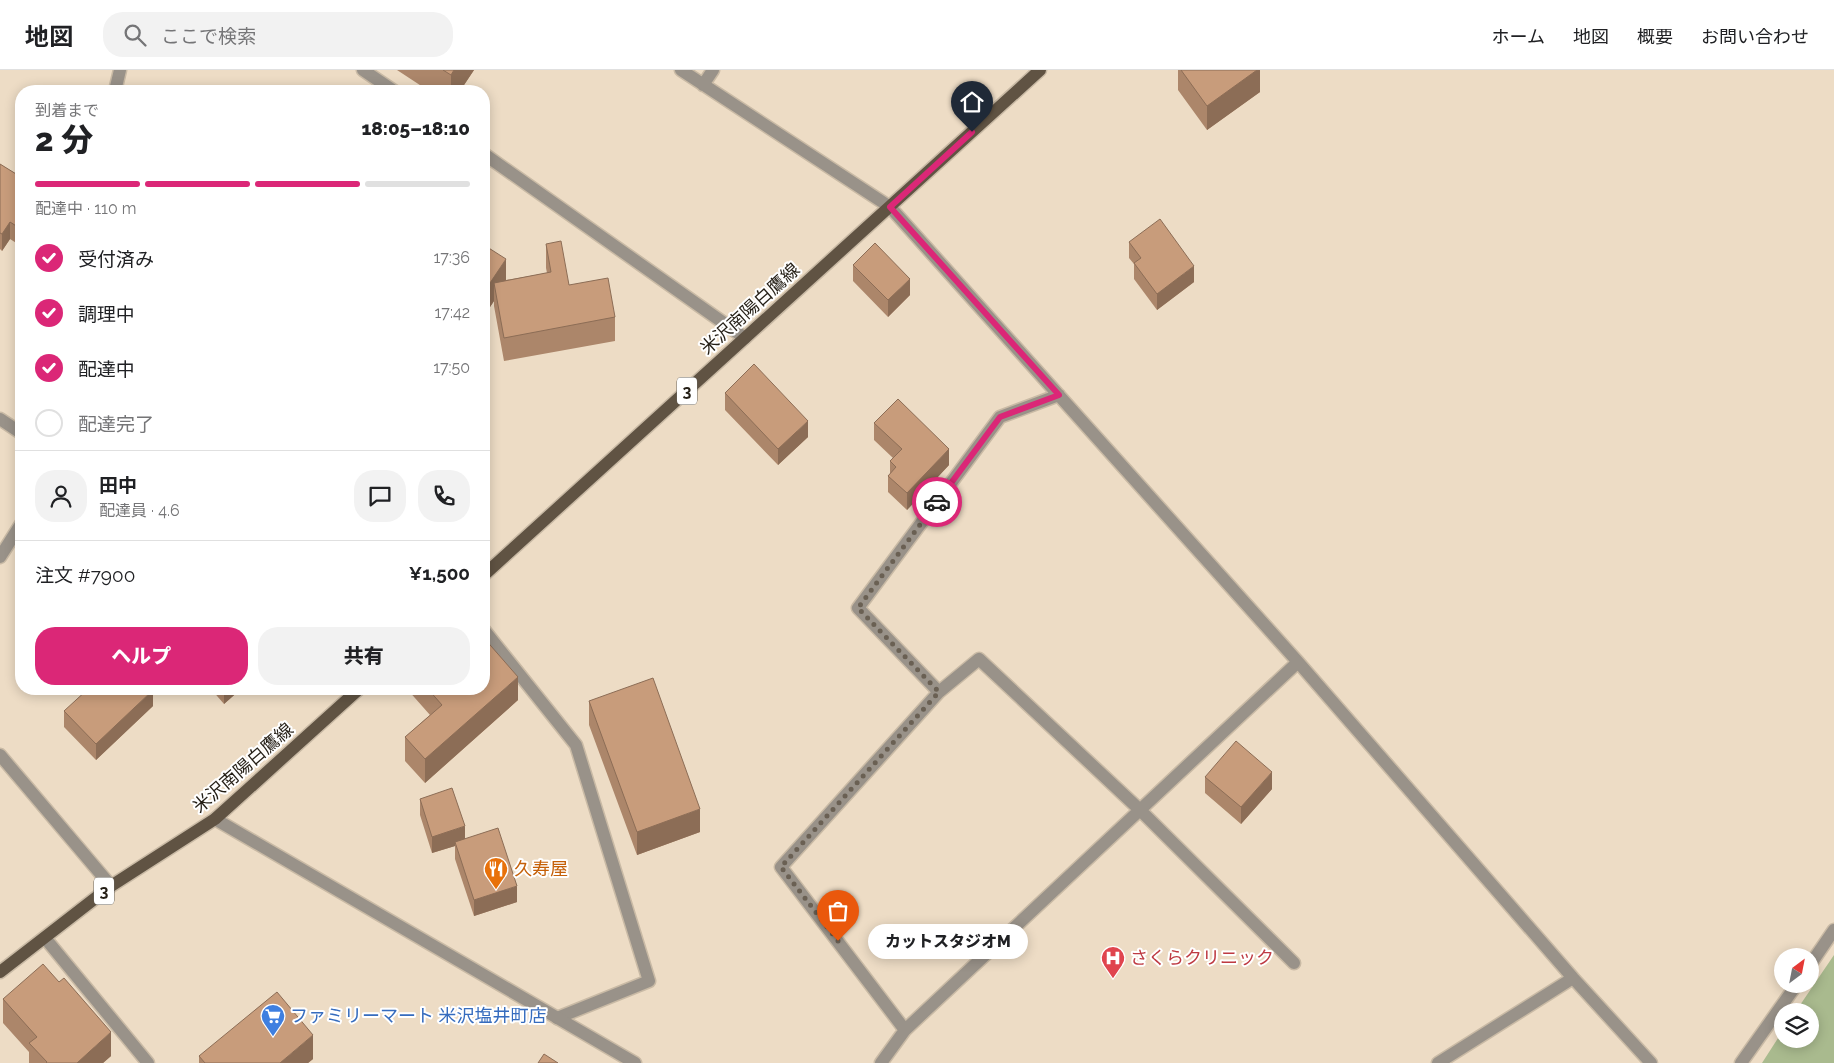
<!DOCTYPE html>
<html lang="ja">
<head>
<meta charset="utf-8">
<style>
  :root { --surface:#fff; --page:#f2f2f2; --text:#202124; --muted:#757577; --line:#e0e0e0; --accent:#db2777 }
  body { margin:0; font-family:Raleway,"Noto Sans JP",sans-serif; background:var(--page); color:var(--text); height:100vh; display:flex; flex-direction:column; font-size:19px; white-space:nowrap }
  * { box-sizing:border-box; margin:0 }
  p { font-size:16px; color:var(--muted) }
  .icon { flex:none; width:28px; height:28px; fill:none; stroke:currentColor; stroke-width:2; stroke-linecap:round; stroke-linejoin:round }
  .map { position:relative; flex:1; overflow:hidden }
  .panel { position:absolute; left:15px; top:15px; width:475px; height:610px; display:flex; flex-direction:column; background:var(--surface); border-radius:20px; box-shadow:0 2px 12px #0003 }
  .panel>* { flex:none }
  .needle { width:32px; rotate:32deg }
  .tools { position:absolute; left:1774px; top:878px; display:grid; gap:10px }
  .tools a { display:grid; place-items:center; width:45px; height:45px; border-radius:50%; background:var(--surface); box-shadow:0 2px 12px #0003; font-size:25px }
  .pin { position:absolute; display:grid; place-items:center; width:42px; height:42px; color:#fff; margin:-51px -21px; border-radius:50% 50% 50% 0; rotate:-45deg; box-shadow:0 0 5px #0007 }
  .pin .icon { rotate:45deg }
  .courier { position:absolute; display:grid; place-items:center; width:50px; height:50px; margin:-25px; border:4px solid #db2777; border-radius:50%; background:#fff; color:#222; box-shadow:0 1px 6px #0007 }
  .bubble { position:absolute; height:35px; border-radius:18px; background:var(--surface); box-shadow:0 2px 12px #0003; font-size:16px; font-weight:800; line-height:35px; text-align:center }
  .summary em { font-style:normal; font-weight:800 }
  .summary div { display:flex; flex-direction:column-reverse }
  .summary { display:flex; align-items:center; justify-content:space-between; height:85px; padding:0 20px }
  h1 { font-size:32px; font-weight:800; line-height:38px }
  .bar { display:grid; grid-template-columns:repeat(4,1fr); gap:8px 5px; align-content:center; height:60px; padding:0 20px }
  .bar i { height:6px; border-radius:4px; background:var(--line) }
  .bar .on { background:var(--accent) }
  .bar p { grid-column:span 4 }
  .line { display:flex; align-items:center; gap:12px; padding:0 20px; border-top:1px solid var(--line) }
  .line div { flex:1 }
  .round { display:grid; place-items:center; flex:none; width:52px; height:52px; border-radius:20px; background:var(--page) }
  ol { padding:0 20px; list-style:none }
  li { display:flex; align-items:center; gap:15px; height:55px }
  li p { margin-inline-start:auto }
  li .icon { padding:5px; border-radius:50%; background:var(--accent); color:#fff; stroke-width:4 }
  li:last-child { color:var(--muted) }
  li i { width:28px; height:28px; border:2px solid var(--line); border-radius:50% }
  .primary-button { display:flex; gap:10px; margin-top:auto; padding:10px 20px }
  .primary-button a { flex:1; height:58px; border-radius:20px; background:var(--accent); color:#fff; font-size:20px; font-weight:800; line-height:58px; text-align:center }
  .primary-button a+a { background:var(--page); color:var(--text) }
  header { display:flex; align-items:center; gap:30px; box-sizing:border-box; height:70px; padding:0 25px; background:var(--surface); border-bottom:1px solid var(--line) }
  header strong { font-size:24px }
  nav { display:flex; gap:28px; margin-inline-start:auto; font-size:18px }
  .search { width:350px; height:45px; background:var(--page); display:flex; align-items:center; gap:12px; box-sizing:border-box; padding:0 18px; border-radius:20px; color:var(--muted); font-size:19px }
  .map>svg:first-child { display:block }
</style>
</head>
<body>
<header>
<strong>地図</strong>
<div class="search"><svg class="icon" aria-label="search" viewBox="0 0 24 24"><circle cx="10" cy="10" r="6"/><path d="M15 15l6 6"/></svg>ここで検索</div>
<nav><a>ホーム</a><a>地図</a><a>概要</a><a>お問い合わせ</a></nav>
</header>
<div class="map">
<svg width="1834" height="993" viewBox="0 0 1834 993">
  <rect width="100%" height="100%" fill="#eddcc5"/>
  <path fill="#a9ba8e" d="M1834,885V993H1762L1782,962V969H1810V941H1796Z"/>
  <g fill="none" stroke-linecap="round" stroke-linejoin="round">
    <g stroke="#c9baa5" stroke-width="15">
      <path id="minor" d="M363,0L394,21
        M681,0L890,137L1298,592L1573,908L1651,993
        M703,15L713,0
        M115,21L120,0
        M484,84L745,268
        M0,349L21,363
        M0,487L21,454
        M484,560L576,675L649,911L557,948
        M939,622L858,538L1000,347L1059,325
        M0,685L111,816
        M45,868L148,993
        M1810,895L1834,860
        M905,960L781,797L939,622L979,589L1140,740L1294,893
        M881,993L905,960L1298,592
        M1438,993L1573,908
        M1741,993L1797,914"/>
    </g>
    <g stroke="#c9baa5" stroke-width="15">
      <path id="tertiary" d="M215,749L635,993"/>
    </g>
    <g stroke="#c9baa5" stroke-width="15">
      <path id="primary" d="M484,505L1040,0
        M0,902L111,816L215,749L359,619"/>
    </g>
    <use href="#minor" stroke="#999289" stroke-width="12"/>
    <use href="#tertiary" stroke="#999289" stroke-width="12"/>
    <use href="#primary" stroke="#605343" stroke-width="12"/>
  </g>
  <path fill="#ac866a" d="M397,0H474L460,21H429Z
    M1178,0H1260V22L1207,60L1178,20Z
    M0,94L21,107V176L10,169L2,181L0,179Z
    M1129,172L1194,212L1157,240L1134,209V194L1129,188Z
    M546,174L569,215L615,247V271L504,291L494,236V231L484,246V175L506,210L547,203L546,198Z
    M853,195L910,225L888,247L853,211Z
    M725,323L808,367L778,395L725,340Z
    M874,353L949,395L907,440L888,422V406L890,404V391L893,388L874,370Z
    M211,619H241L224,634Z
    M407,619H484L518,630L425,713L405,691V667L430,645Z
    M589,631L700,762L637,785L589,655Z
    M153,636L96,690L64,657V641Z
    M1205,707L1272,719L1241,754L1205,723Z
    M420,729L465,769L517,832L474,846L455,789V776L432,783L420,745Z
    M3,929L111,986L103,993H29V982L3,953Z
    M199,986L313,989L308,993H199Z"/>
  <path fill="#8c6d56" d="M454,0H474L460,21H451V5Z
    M1257,0H1260V22L1207,60V36Z
    M10,152V169L2,181V164Z
    M506,189V213H494V231L484,246V222Z
    M1194,196V212L1157,240V224Z
    M910,209V225L888,247V230Z
    M808,351V367L778,395V379Z
    M949,379V395L907,440V423Z
    M518,607V630L425,713V689Z
    M224,619H241L224,634Z
    M153,620V636L96,690V674Z
    M1272,702V719L1241,754V737Z
    M700,739V762L637,785V762Z
    M465,756V773L455,772V776L432,783V767Z
    M517,816V832L474,846V830Z
    M111,962V986L103,993H77Z
    M313,965V989L308,993H280Z"/>
  <path fill="#c89c7b" stroke="#8c6d56" d="M443,0H454L451,5Z
    M1181,0H1257L1207,36Z
    M0,94L21,107V159L10,152L2,164L0,163Z
    M1160,149L1194,196L1157,224L1134,193L1141,188L1129,172Z
    M561,171L569,215L608,208L615,247L504,268L494,213L551,202L546,174Z
    M875,173L910,209L888,230L853,195Z
    M484,175L506,189L484,222Z
    M754,294L808,351L778,379L725,323Z
    M898,329L949,379L907,423L888,406L896,397L890,391L902,379L874,353Z
    M484,568L518,607L425,689L405,667L442,635L428,619H484Z
    M653,608L700,739L637,762L589,631Z
    M88,619H152L153,620L96,674L64,641Z
    M1236,671L1272,702L1241,737L1205,707Z
    M452,718L465,756L432,767L420,729Z
    M498,758L517,816L474,830L455,772Z
    M43,894L59,912L64,908L111,962L77,993H46L47,992L29,973L37,967L3,929Z
    M277,922L313,965L280,993H205L199,986Z
    M544,984L558,993H538Z"/>
  <g fill="none" stroke-linecap="round" stroke-linejoin="round">
    <path stroke="#6a6053" stroke-width="5" stroke-dasharray="0 9" d="M838,871L781,797L939,622L858,538L937,432"/>
    <path stroke="#db2777" stroke-width="6" d="M937,432L1000,347L1059,325L890,137L972,62"/>
  </g>
  <defs>
    <g id="restaurant-pin" transform="scale(1.25)"><path d="M0 17L-7.5 6A9.5 9.5 0 1 1 7.5 6Z" fill="#e8710a" stroke="#fff"/><path d="M-5-6h1v4h1v-4h1v4h1v-4h1v5L-1.5 .5V6h-2V.5L-5-1ZM5-6V6H3V1.5H1.5Q1.5-4 5-6Z" fill="#fff"/></g>
    <g id="hospital-pin" transform="scale(1.25)"><path d="M0 17L-7.5 6A9.5 9.5 0 1 1 7.5 6Z" fill="#e0444e" stroke="#fff"/><path d="M-5-5h3v3.5h4V-5h3V5h-3V1.5h-4V5h-3Z" fill="#fff"/></g>
    <g id="supermarket-pin" transform="scale(1.25)"><path d="M0 17L-7.5 6A9.5 9.5 0 1 1 7.5 6Z" fill="#3f7fe0" stroke="#fff"/><path d="M-6-5.5h2.5l.6 2H6L4.5 2H-2.5L-4.4-4H-6ZM-1.5 3.2a1.3 1.3 0 1 0 .1 0ZM3 3.2a1.3 1.3 0 1 0 .1 0Z" fill="#fff"/></g>
  </defs>
  <g fill-rule="evenodd">
    <use href="#restaurant-pin" x="496" y="799"/>
    <use href="#hospital-pin" x="1113" y="888"/>
    <use href="#supermarket-pin" x="273" y="946"/>
  </g>
  <g text-anchor="middle" stroke-width="4" stroke-linejoin="round" paint-order="stroke">
    <g fill="#fff" stroke="#66625b" stroke-width="1">
      <rect x="677" y="307.5" width="20" height="27" rx="4"/>
      <rect x="94" y="807.5" width="20" height="27" rx="4"/>
    </g>
    <g font-size="16" font-weight="bold" fill="#241e15">
      <text x="687" y="327">3</text>
      <text x="104" y="827">3</text>
    </g>
    <g font-size="18" fill="#241e15" stroke="#fff">
      <text transform="translate(750 239) rotate(-42)" y="6">米沢南陽白鷹線</text>
      <text transform="translate(243 698) rotate(-41)" y="6">米沢南陽白鷹線</text>
    </g>
    <g font-size="18" fill="#c56008" stroke="#fff" text-anchor="start">
      <text x="514" y="805">久寿屋</text>
    </g>
    <g font-size="18" fill="#be3a42" stroke="#fff" text-anchor="start">
      <text x="1130" y="894">さくらクリニック</text>
    </g>
    <g font-size="18" fill="#366cbe" stroke="#fff" text-anchor="start">
      <text x="290" y="952">ファミリーマート 米沢塩井町店</text>
    </g>
  </g>
</svg>
<div class="tools">
<a><svg class="needle" viewBox="-14 -14 28 28"><path d="M0-13l5 13h-10z" fill="#e53935"/><path d="M0 13l5-13h-10z" fill="#757577"/></svg></a>
<a><svg class="icon" aria-label="layers" viewBox="0 0 24 24"><path d="M12 4l9 5-9 5-9-5zM3 14l9 5 9-5"/></svg></a>
</div>
<div class="pin" style="left:838px;top:871px;background:#ea580c"><svg class="icon" aria-label="bag" viewBox="0 0 24 24"><path d="M5 8h14l-1 12H6zM9 8a3 3 0 0 1 6 0"/></svg></div>
<div class="pin" style="left:972px;top:62px;background:#1f2937"><svg class="icon" aria-label="home" viewBox="0 0 24 24"><path d="M3 11l9-7 9 7M6 9v11h12V9"/></svg></div>
<div class="courier" style="left:937px;top:432px"><svg class="icon" aria-label="car" viewBox="0 0 24 24"><path d="M5 17H2v-5l4-1 3-4h7l3 4 3 1v5h-3M9 17h6M6 11h13"/><circle cx="7" cy="17" r="2"/><circle cx="17" cy="17" r="2"/></svg></div>
<div class="bubble" style="left:868px;top:854px;width:160px">カットスタジオM</div>
<section class="panel">
<div class="summary"><div><h1>2 分</h1><p>到着まで</p></div><em>18:05–18:10</em></div>
<div class="bar"><i class="on"></i><i class="on"></i><i class="on"></i><i></i><p>配達中 · 110 m</p></div>
<ol>
<li><svg class="icon" aria-label="check" viewBox="0 0 24 24"><path d="M5 12l5 5 9-10"/></svg>受付済み<p>17:36</p></li>
<li><svg class="icon" aria-label="check" viewBox="0 0 24 24"><path d="M5 12l5 5 9-10"/></svg>調理中<p>17:42</p></li>
<li><svg class="icon" aria-label="check" viewBox="0 0 24 24"><path d="M5 12l5 5 9-10"/></svg>配達中<p>17:50</p></li>
<li><i></i>配達完了</li>
</ol>
<div class="line" style="height:90px"><a class="round"><svg class="icon" aria-label="person" viewBox="0 0 24 24"><circle cx="12" cy="8" r="4"/><path d="M4 21q1-7 8-7t8 7"/></svg></a><div><b>田中</b><p>配達員 · 4.6</p></div><a class="round"><svg class="icon" aria-label="chat" viewBox="0 0 24 24"><path d="M4 5h16v11H9l-5 4z"/></svg></a><a class="round"><svg class="icon" aria-label="phone" viewBox="0 0 24 24"><path d="M5 4h4l2 5-3 2q2 4 5 5l2-3 5 2v4C11 20 4 13 5 4z"/></svg></a></div>
<div class="line" style="height:65px"><div>注文 #7900</div><b>¥1,500</b></div>
<div class="primary-button"><a>ヘルプ</a><a>共有</a></div>
</section>
</div>
</body>
</html>
